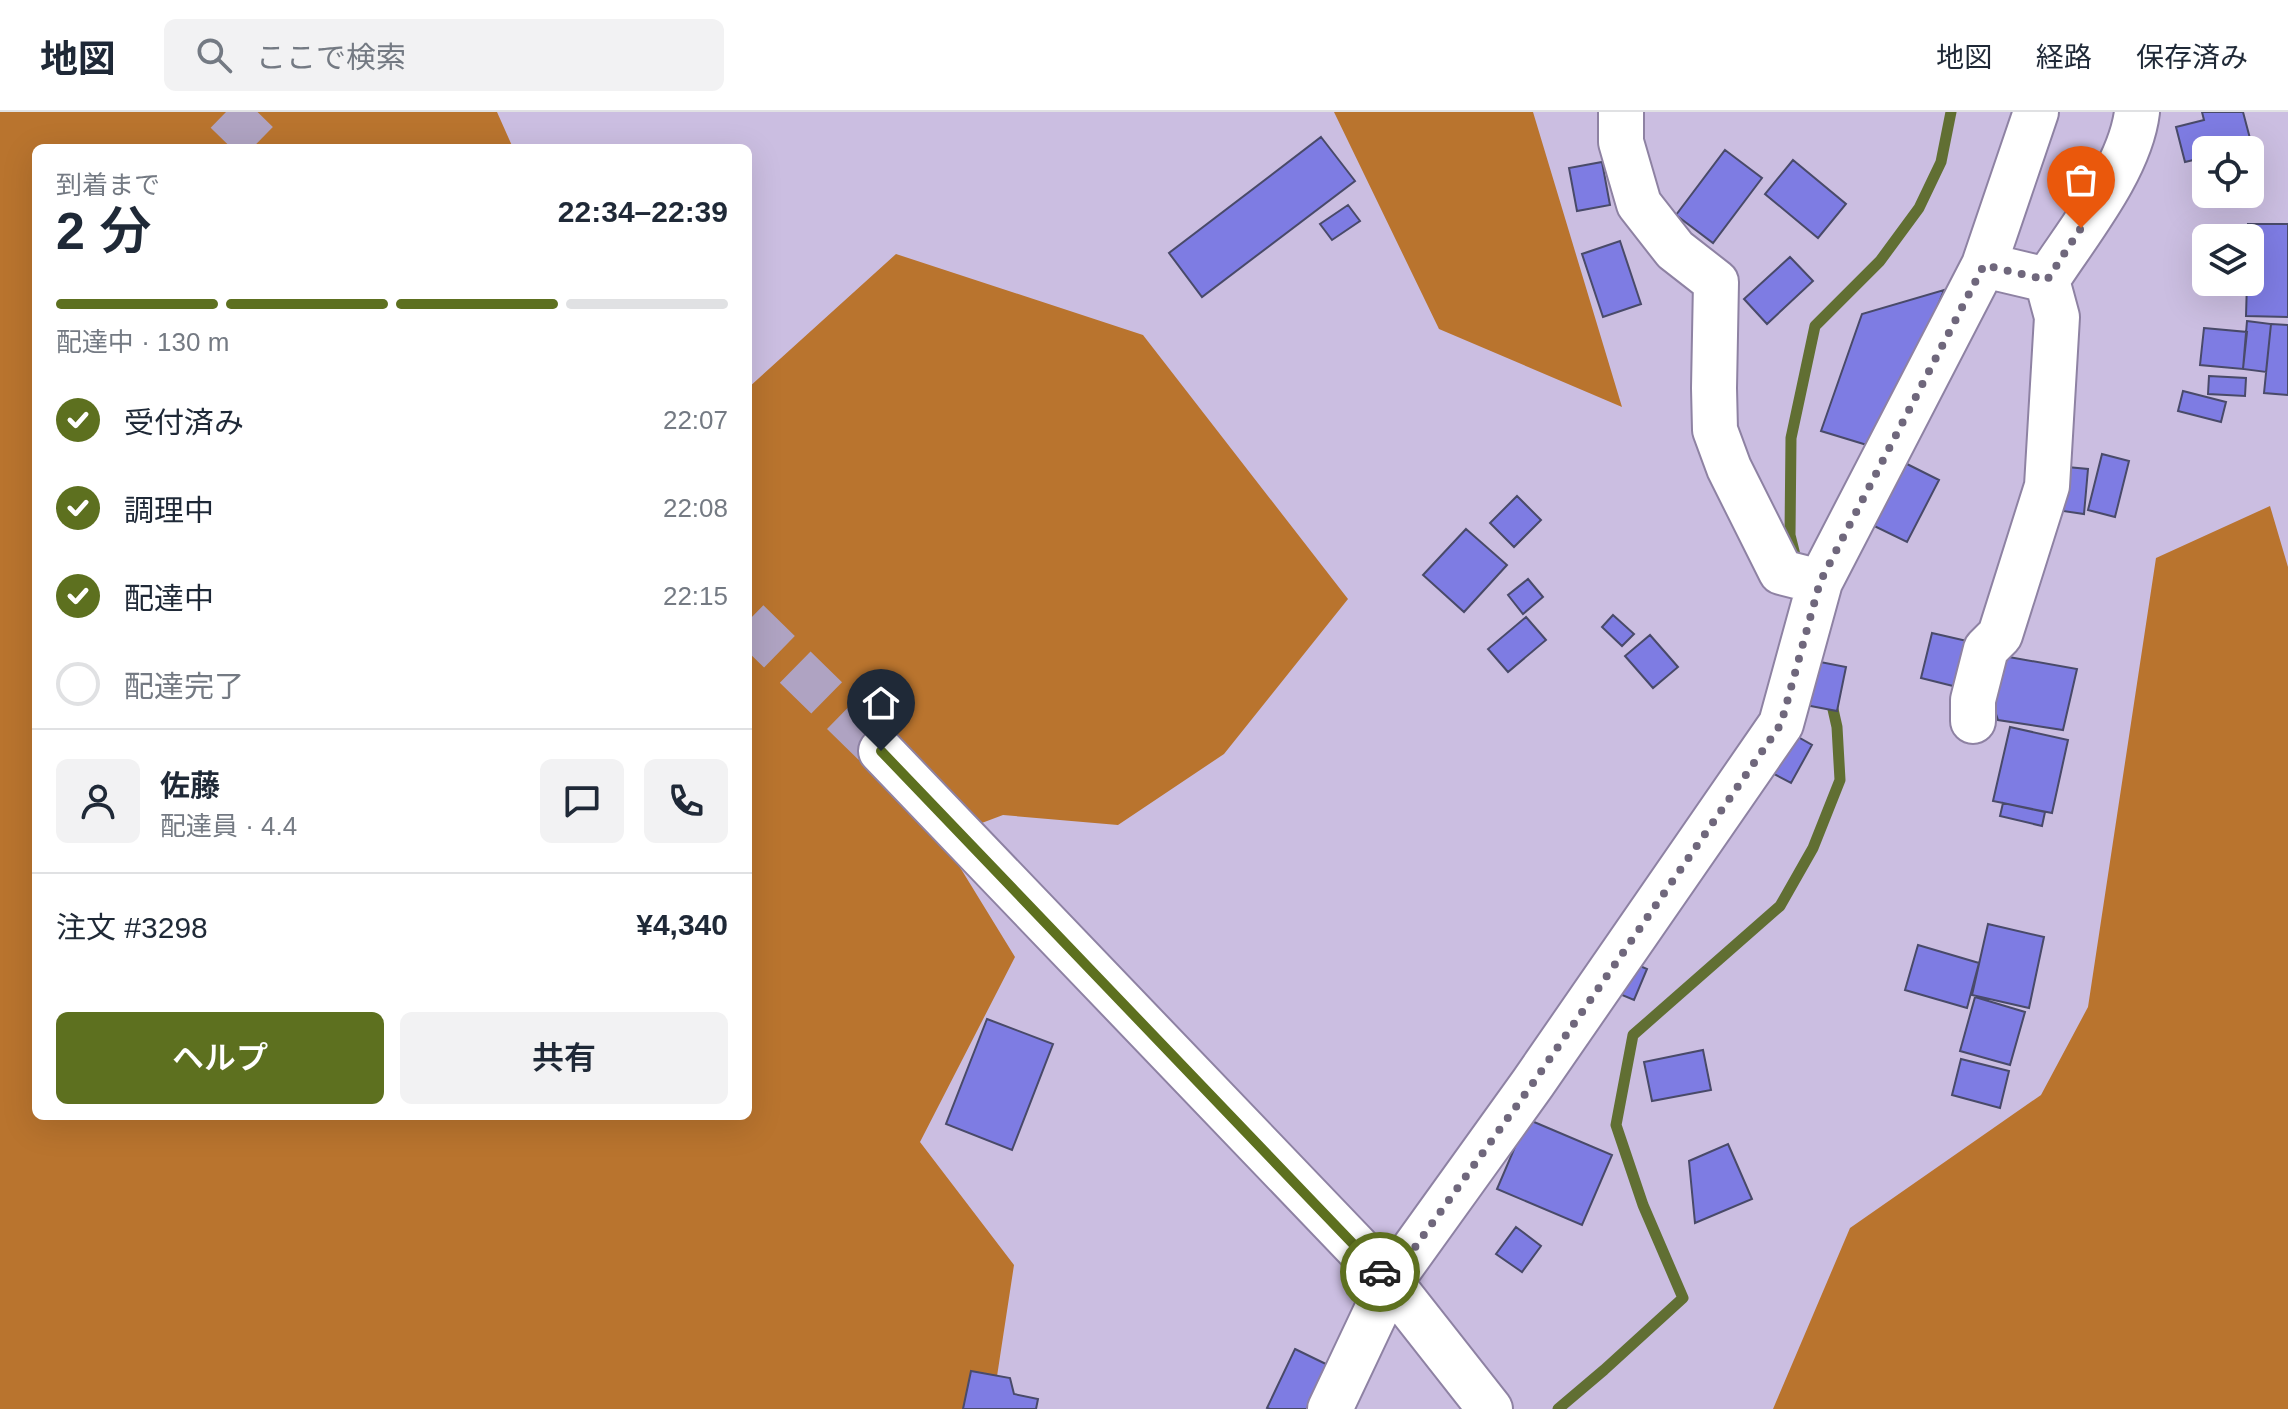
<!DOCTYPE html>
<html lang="ja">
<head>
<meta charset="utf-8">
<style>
  :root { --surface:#fff; --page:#f2f2f3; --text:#1f2937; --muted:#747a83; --line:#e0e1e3; --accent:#5d701f }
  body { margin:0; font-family:Arial,"Noto Sans JP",sans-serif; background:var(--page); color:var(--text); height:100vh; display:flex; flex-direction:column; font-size:30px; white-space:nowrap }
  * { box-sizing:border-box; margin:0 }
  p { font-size:26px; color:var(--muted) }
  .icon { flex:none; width:44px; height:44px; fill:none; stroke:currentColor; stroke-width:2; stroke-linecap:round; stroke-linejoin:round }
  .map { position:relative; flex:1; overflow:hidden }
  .drawer { position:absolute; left:32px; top:32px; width:720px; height:976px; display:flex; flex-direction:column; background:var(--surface); border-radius:12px; box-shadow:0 8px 32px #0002 }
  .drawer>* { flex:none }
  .fabs { position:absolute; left:2192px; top:24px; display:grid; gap:16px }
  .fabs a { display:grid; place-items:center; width:72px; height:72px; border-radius:12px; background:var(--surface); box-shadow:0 8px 32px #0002; font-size:40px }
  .pin { position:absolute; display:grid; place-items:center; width:68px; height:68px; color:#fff; margin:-82px -34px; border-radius:50% 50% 50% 0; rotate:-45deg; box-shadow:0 0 8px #0007 }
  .pin .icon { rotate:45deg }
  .courier { position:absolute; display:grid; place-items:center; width:80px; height:80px; margin:-40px; border:6px solid #5d701f; border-radius:50%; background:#fff; color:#222; box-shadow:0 2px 10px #0007 }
  .headline em { font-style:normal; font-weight:600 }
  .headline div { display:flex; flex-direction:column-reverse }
  .headline { display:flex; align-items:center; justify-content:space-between; height:136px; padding:0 24px }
  h1 { font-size:52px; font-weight:600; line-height:60px }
  .bar { display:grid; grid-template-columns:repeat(4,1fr); gap:12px 8px; align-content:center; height:96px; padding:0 24px }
  .bar i { height:10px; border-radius:6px; background:var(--line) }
  .bar .current { background:var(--accent) }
  .bar p { grid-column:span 4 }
  .line { display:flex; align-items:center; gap:20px; padding:0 24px; border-top:2px solid var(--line) }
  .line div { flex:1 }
  .round { display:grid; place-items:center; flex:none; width:84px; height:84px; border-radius:12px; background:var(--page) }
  ol { padding:0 24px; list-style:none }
  li { display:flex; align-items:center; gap:24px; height:88px }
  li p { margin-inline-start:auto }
  li .icon { padding:8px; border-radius:50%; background:var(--accent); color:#fff; stroke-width:4 }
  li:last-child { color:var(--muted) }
  li i { width:44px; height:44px; border:4px solid var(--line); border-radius:50% }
  .button { display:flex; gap:16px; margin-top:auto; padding:16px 24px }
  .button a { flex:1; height:92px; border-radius:12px; background:var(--accent); color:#fff; font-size:32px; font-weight:600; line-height:92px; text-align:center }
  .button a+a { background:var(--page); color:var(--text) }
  header { display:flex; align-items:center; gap:48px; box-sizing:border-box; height:112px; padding:0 40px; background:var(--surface); border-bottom:2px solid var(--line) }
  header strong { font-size:38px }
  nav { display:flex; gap:44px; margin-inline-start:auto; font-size:28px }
  .search { width:560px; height:72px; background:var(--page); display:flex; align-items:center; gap:20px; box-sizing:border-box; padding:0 28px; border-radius:12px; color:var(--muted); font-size:30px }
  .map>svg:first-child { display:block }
</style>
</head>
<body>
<header>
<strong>地図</strong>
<div class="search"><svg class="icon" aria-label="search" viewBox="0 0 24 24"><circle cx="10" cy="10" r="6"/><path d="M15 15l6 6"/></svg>ここで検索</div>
<nav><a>地図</a><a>経路</a><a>保存済み</a></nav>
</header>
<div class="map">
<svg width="2288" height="1297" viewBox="0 0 2288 1297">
  <rect width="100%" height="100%" fill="#cbbee1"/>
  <path fill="#b9742e" d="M0,0H497L513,36H36V1004H748V276L896,142L1143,223L1348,487L1224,642L1118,713L1003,703L942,726L1015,845L920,1030L1014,1153L992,1297H0Z
    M1334,0H1533L1622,295L1439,217Z
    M2270,394L2288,455V1297H1773L1850,1116L2041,983L2088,895L2156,446Z"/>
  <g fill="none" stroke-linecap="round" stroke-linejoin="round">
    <path stroke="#616f33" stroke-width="11" d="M1796,447L1790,423L1791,326L1815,214L1880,149L1919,96L1941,50L1951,0
      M1558,1297L1604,1258L1683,1186L1643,1093L1616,1013L1633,923L1780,794L1813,736L1840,668L1837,615L1830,584"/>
  </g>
  <path fill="#7e7ce3" stroke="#494a69" stroke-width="2" d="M2202,0H2243L2252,34L2235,38H2206V45L2185,50L2176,15L2204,8Z
    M1321,25L1355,69L1202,185L1169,141Z
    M1725,38L1762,66L1713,131L1676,103Z
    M1793,48L1846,92L1818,126L1765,82Z
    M1602,50L1610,93L1577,99L1569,56Z
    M1348,93L1360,109L1332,128L1320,112Z
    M2248,112H2288V205L2246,204L2247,170H2250Z
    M1620,129L1641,192L1603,205L1582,142Z
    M1790,145L1813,169L1767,212L1744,187Z
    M1944,178L1880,337L1821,319L1862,202Z
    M2247,209L2271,212L2266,260L2243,257Z
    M2271,212L2288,213V283L2264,281Z
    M2204,216L2247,220L2243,257L2200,253Z
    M2209,264L2246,266L2245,284L2208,282Z
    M2183,279L2226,290L2221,310L2178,299Z
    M2102,342L2129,349L2115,405L2088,398Z
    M1897,347L1939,368L1907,430L1866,410Z
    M2067,355L2088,357L2084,402L2063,399Z
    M1517,384L1541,408L1514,435L1490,411Z
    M1466,417L1507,453L1464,500L1423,463Z
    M1528,467L1543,485L1523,502L1508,483Z
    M1613,503L1634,522L1622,534L1602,515Z
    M1526,505L1546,528L1508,560L1488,537Z
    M1932,521L1980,532L1969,578L1921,566Z
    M1650,523L1678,555L1653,576L1625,544Z
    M1992,542L2077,557L2063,618L1998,608L1990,584Z
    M1810,548L1846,555L1837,599L1800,592Z
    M2010,615L2068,628L2052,701L1993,689Z
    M1784,617L1812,633L1791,671L1763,656Z
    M2003,691L2045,700L2042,714L2000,704Z
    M1988,812L2044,825L2029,896L1972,883Z
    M1918,833L1979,851L1967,896L1905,878Z
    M1624,847L1647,857L1634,888L1610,878Z
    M1975,885L2025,900L2010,953L1960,939Z
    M987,907L1053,932L1012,1038L946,1012Z
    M1703,938L1711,978L1652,989L1644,950Z
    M1961,947L2009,959L2000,996L1952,983Z
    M1527,1007L1612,1043L1582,1113L1497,1077Z
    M1728,1032L1752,1087L1695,1111L1689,1049Z
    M1516,1115L1541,1134L1522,1160L1496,1142Z
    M1295,1237L1328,1253L1307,1297H1270L1267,1296Z
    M971,1259L1010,1266L1014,1282L1038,1287L1036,1297H963Z"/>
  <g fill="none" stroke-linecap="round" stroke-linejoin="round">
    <path stroke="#afa3c2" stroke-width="44" stroke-dasharray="44 22" stroke-linecap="butt" d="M226,0L263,36
      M748,509L881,639"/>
    <g stroke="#8e82a3" stroke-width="48">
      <path id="minor" d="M1621,0V30L1639,92L1675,138L1716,170L1714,276L1715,318L1729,356L1781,460L1820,470
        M2047,168C2078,120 2130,57 2137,0
        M1973,609V588L1986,537L2000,523L2047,374L2057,205L2047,168L1984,153
        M881,639L1390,1170L1490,1297
        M1330,1297L1390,1170L1533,971L1781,612L1820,470L1984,153L2036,0"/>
    </g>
    <use href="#minor" stroke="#fff" stroke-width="44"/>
  </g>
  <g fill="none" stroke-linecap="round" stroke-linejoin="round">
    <path stroke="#6f677c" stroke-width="8" stroke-dasharray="0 14.4" d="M1380,1160L1390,1170L1533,971L1781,612L1820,470L1984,153L2047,168L2081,116"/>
    <path stroke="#5d701f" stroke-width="10" d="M881,639L1380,1160"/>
  </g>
</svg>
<div class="fabs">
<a><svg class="icon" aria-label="locate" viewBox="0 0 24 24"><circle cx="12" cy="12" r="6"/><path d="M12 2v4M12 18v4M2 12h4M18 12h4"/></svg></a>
<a><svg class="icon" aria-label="layers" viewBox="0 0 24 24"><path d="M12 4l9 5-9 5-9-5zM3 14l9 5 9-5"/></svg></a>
</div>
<div class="pin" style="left:2081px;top:116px;background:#ea580c"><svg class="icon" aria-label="bag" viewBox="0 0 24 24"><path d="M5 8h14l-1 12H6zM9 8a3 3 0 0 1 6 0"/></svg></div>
<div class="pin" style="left:881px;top:639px;background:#1f2937"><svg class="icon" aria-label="home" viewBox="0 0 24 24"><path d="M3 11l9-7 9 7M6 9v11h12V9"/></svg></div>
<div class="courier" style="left:1380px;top:1160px"><svg class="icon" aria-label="car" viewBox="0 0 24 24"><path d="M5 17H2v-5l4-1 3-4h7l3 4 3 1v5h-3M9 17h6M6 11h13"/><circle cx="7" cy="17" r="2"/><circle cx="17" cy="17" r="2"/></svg></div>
<section class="drawer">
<div class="headline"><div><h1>2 分</h1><p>到着まで</p></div><em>22:34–22:39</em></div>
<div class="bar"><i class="current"></i><i class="current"></i><i class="current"></i><i></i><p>配達中 · 130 m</p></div>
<ol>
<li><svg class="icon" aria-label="check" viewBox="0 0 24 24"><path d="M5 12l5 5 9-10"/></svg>受付済み<p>22:07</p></li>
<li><svg class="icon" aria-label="check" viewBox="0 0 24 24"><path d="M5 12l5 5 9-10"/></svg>調理中<p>22:08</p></li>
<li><svg class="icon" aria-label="check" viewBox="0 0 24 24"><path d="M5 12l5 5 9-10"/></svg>配達中<p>22:15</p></li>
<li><i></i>配達完了</li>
</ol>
<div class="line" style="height:144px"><a class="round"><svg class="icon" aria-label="person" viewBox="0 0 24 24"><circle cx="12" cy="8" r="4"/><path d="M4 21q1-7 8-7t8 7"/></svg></a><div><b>佐藤</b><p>配達員 · 4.4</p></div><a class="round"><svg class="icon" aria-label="chat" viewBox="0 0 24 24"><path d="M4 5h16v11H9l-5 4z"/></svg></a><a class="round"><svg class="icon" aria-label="phone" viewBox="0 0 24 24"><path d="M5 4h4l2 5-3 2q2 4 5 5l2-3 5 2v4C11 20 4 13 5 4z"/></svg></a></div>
<div class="line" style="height:104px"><div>注文 #3298</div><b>¥4,340</b></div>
<div class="button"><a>ヘルプ</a><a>共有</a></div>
</section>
</div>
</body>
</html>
